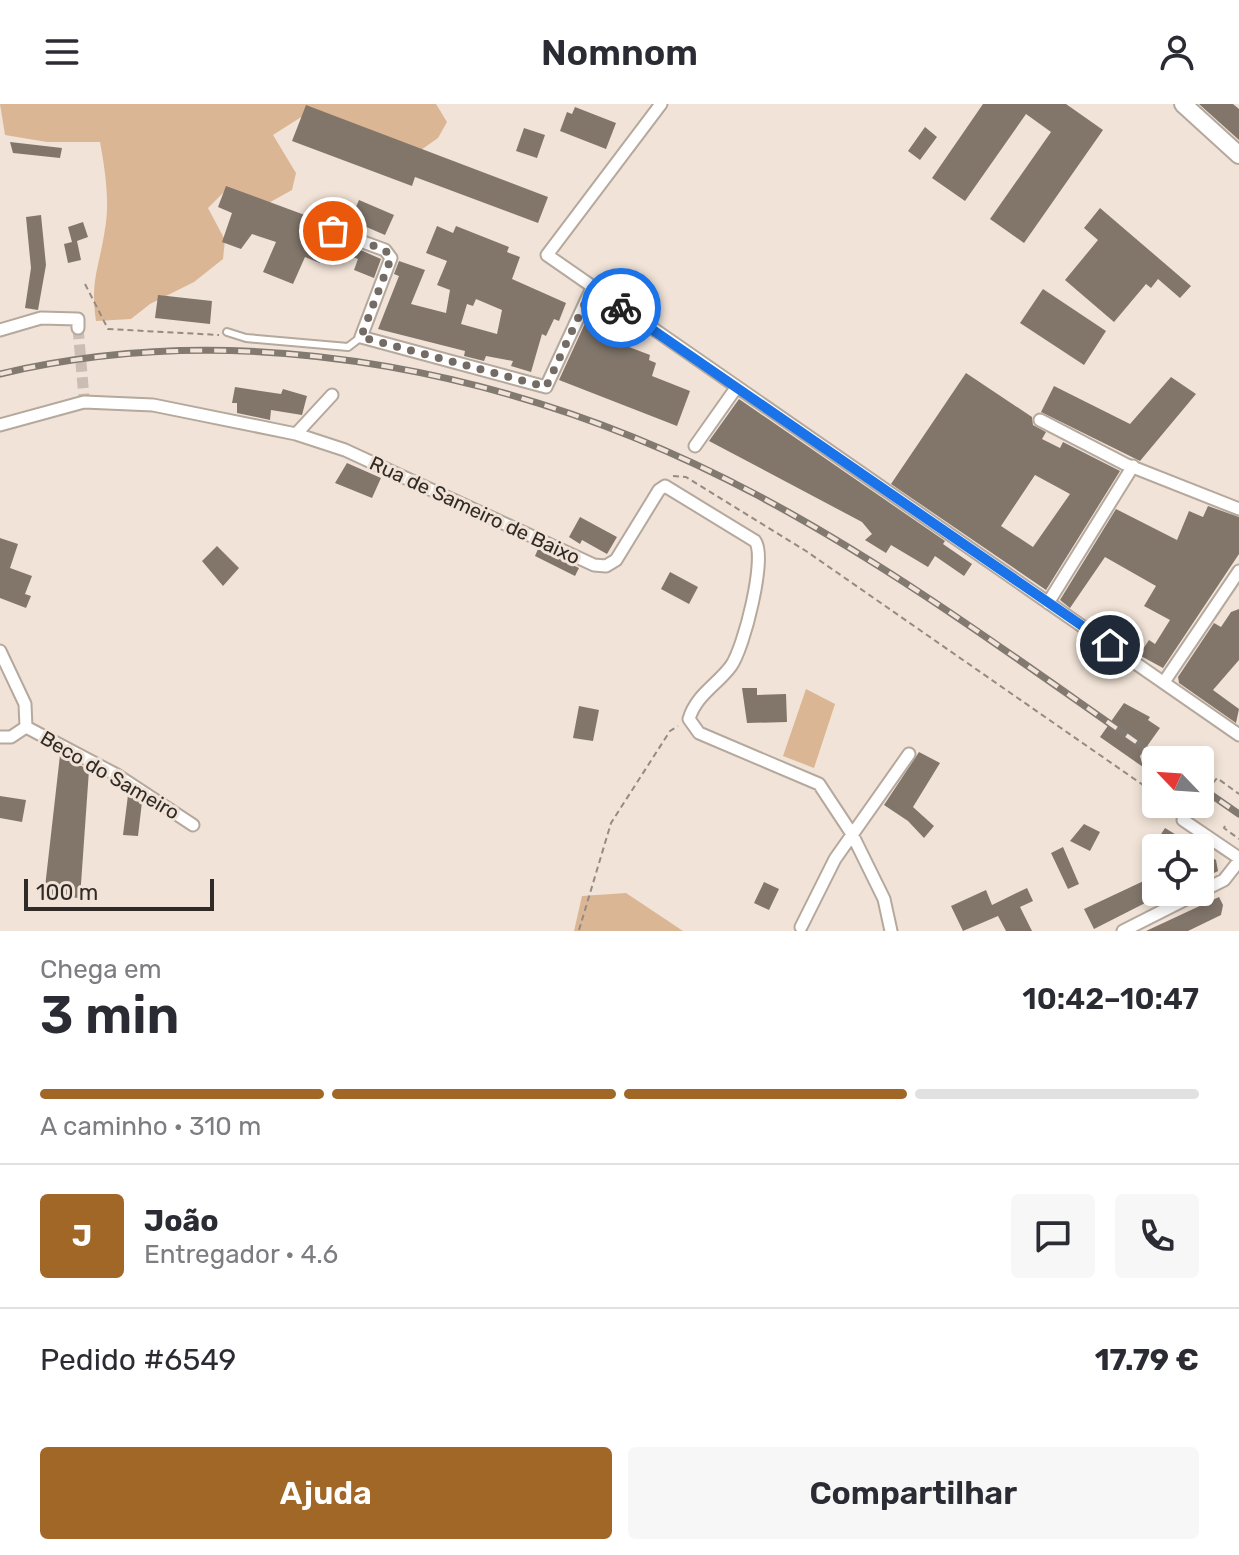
<!DOCTYPE html>
<html lang="pt">
<head>
<meta charset="utf-8">
<style>
  :root { --surface:#fff; --page:#f7f7f7; --text:#2b2b33; --muted:#7c7c81; --line:#e1e1e2; --accent:#a16726 }
  body { margin:0; font-family:Rubik,sans-serif; background:var(--page); color:var(--text); height:100vh; display:flex; flex-direction:column; font-size:30px; white-space:nowrap }
  * { box-sizing:border-box; margin:0 }
  p { font-size:26px; color:var(--muted) }
  .icon { flex:none; width:44px; height:44px; fill:none; stroke:currentColor; stroke-width:2; stroke-linecap:round; stroke-linejoin:round }
  .map { position:relative; height:827px; overflow:hidden }
  .panel { display:flex; flex-direction:column; background:var(--surface); flex:1 }
  .panel>* { flex:none }
  .needle { width:52px; rotate:295deg }
  .controls { position:absolute; left:1142px; top:642px; display:grid; gap:16px }
  .controls a { display:grid; place-items:center; width:72px; height:72px; border-radius:8px; background:var(--surface); box-shadow:0 4px 12px #0003; font-size:40px }
  .scale { position:absolute; left:24px; bottom:20px; width:190px; box-sizing:border-box; padding-left:8px; border:4px solid #302b26; border-top:0; font-size:22px; line-height:28px; white-space:nowrap; color:#302b26; -webkit-text-stroke:6px #f1e3d7; paint-order:stroke }
  .pin { position:absolute; display:grid; place-items:center; width:68px; height:68px; color:#fff; margin:-34px; border:4px solid #fff; border-radius:50%; box-shadow:0 2px 8px #0007 }
  .courier { position:absolute; display:grid; place-items:center; width:80px; height:80px; margin:-40px; border:6px solid #1a73e8; border-radius:50%; background:#fff; color:#222; box-shadow:0 2px 10px #0007 }
  .head em { font-style:normal; font-weight:600 }
  .head div { display:flex; flex-direction:column-reverse }
  .head { display:flex; align-items:center; justify-content:space-between; height:136px; padding:0 40px }
  h1 { font-size:52px; font-weight:600; line-height:60px }
  .bar { display:grid; grid-template-columns:repeat(4,1fr); gap:12px 8px; align-content:center; height:96px; padding:0 40px }
  .bar i { height:10px; border-radius:6px; background:var(--line) }
  .bar .active { background:var(--accent) }
  .bar p { grid-column:span 4 }
  .line { display:flex; align-items:center; gap:20px; padding:0 40px; border-top:2px solid var(--line) }
  .line div { flex:1 }
  .round { display:grid; place-items:center; flex:none; width:84px; height:84px; border-radius:8px; background:var(--page) }
  .cta { display:flex; gap:16px; margin-top:auto; padding:16px 40px }
  .cta a { flex:1; height:92px; border-radius:8px; background:var(--accent); color:#fff; font-size:32px; font-weight:600; line-height:92px; text-align:center }
  .cta a+a { background:var(--page); color:var(--text) }
  header { display:flex; justify-content:space-between; align-items:center; height:104px; padding:0 40px; background:var(--surface); font-size:36px; font-weight:600 }
  .map>svg:first-child { display:block }
</style>
</head>
<body>
<header><svg class="icon" aria-label="menu" viewBox="0 0 24 24"><path d="M4 6h16M4 12h16M4 18h16"/></svg>Nomnom<svg class="icon" aria-label="person" viewBox="0 0 24 24"><circle cx="12" cy="8" r="4"/><path d="M4 21q1-7 8-7t8 7"/></svg></header>
<div class="map">
<svg width="1239" height="827" viewBox="0 0 1239 827">
  <rect width="100%" height="100%" fill="#f1e3d7"/>
  <path fill="#dab694" d="M0,0H436L447,18L438,34L418,48L309,8L273,31L296,69L292,86L265,101L225,87L208,104L225,136L223,155L194,178L150,200L131,215L96,217C90,176 99,165 105,125C110,98 105,65 100,38H47L5,31Z
    M806,585L835,600L814,664L783,652Z
    M626,789L683,827H574L582,792Z"/>
  <path fill="#82766b" fill-rule="evenodd" d="M983,0H1066L1103,26L1024,139L990,115L1051,28L1026,10L965,97L932,74Z
    M1199,0H1233L1239,5V36Z
    M306,1L548,93L538,119L415,73L412,82L292,37Z
    M575,3L616,19L606,45L560,27L567,8L572,10Z
    M925,23L937,33L920,56L908,47Z
    M524,24L545,31L537,54L516,47Z
    M10,38L62,44L60,54L13,49Z
    M226,82L329,120L325,128L329,135L320,159L305,153L293,180L263,168L276,138L252,130L241,145L222,138L232,109L218,103Z
    M359,96L394,111L385,131L350,116Z
    M1100,104L1191,182L1180,194L1158,175L1151,184L1146,180L1114,218L1065,176L1098,136L1084,124Z
    M41,111L46,161L38,206L25,204L31,164L26,113Z
    M83,118L88,133L77,137L81,156L68,159L64,140L72,138L68,123Z
    M437,122L453,129L456,122L509,143L507,148L520,153L512,175L566,199L559,217L554,215L546,232L542,230L531,268L511,262L513,257L486,252L484,257L464,252L465,247L378,225L399,172L394,170L399,157L425,166L411,200L446,209L450,186L437,181L447,157L426,149ZM476,195L502,206L497,230L461,220L467,200L473,202Z
    M356,144L381,155L374,174L354,166L358,155L353,153Z
    M1043,185L1106,227L1084,261L1020,219Z
    M158,191L212,197L210,220L155,214Z
    M600,200L617,211L608,235L650,251L649,256L656,259L652,272L690,287L677,322L559,276L593,202Z
    M966,269L1032,313L1033,321L1046,328L1042,335L1060,344L1063,338L1120,367L1046,486L891,380ZM1035,371L1070,390L1033,443L1001,422Z
    M1171,273L1196,290L1140,357L1041,308L1054,282L1130,320Z
    M235,283L281,290L283,285L307,292L302,311L271,306L270,316L237,309V299H232Z
    M739,295L945,437L943,440L972,460L964,472L935,452L928,463L891,441L886,449L865,436L872,430L862,418L709,337Z
    M347,359L381,374L372,394L335,379Z
    M1208,402L1239,413V450L1163,564L1139,551L1149,536L1155,540L1170,516L1144,502L1156,482L1105,453L1070,504L1060,496L1116,405L1177,436L1189,407L1203,413Z
    M580,413L617,433L607,450L582,436L580,440L569,433Z
    M0,434L18,440L10,464L32,472L25,490L31,492L26,504L0,494Z
    M217,442L239,464L223,482L202,457Z
    M538,445L579,464L575,472L535,452Z
    M670,468L698,483L689,500L661,485Z
    M1239,505V556L1213,586L1239,605L1236,619L1179,579L1178,573L1214,519L1221,523L1231,508Z
    M742,584H757V591L786,590L787,618L747,619Z
    M1124,599L1150,613L1148,616L1160,624L1140,652L1143,663L1100,633Z
    M579,602L599,606L593,637L573,634Z
    M919,648L940,659L913,703L934,722L924,734L908,717L884,701Z
    M60,651L89,666L80,794L44,792Z
    M128,691L142,698L138,732L123,731Z
    M0,692L26,696L22,718L0,714Z
    M1084,720L1100,728L1090,747L1070,737Z
    M1165,724L1183,735L1197,744H1152Z
    M1063,743L1079,780L1068,785L1051,749Z
    M1200,746L1216,756L1218,767L1200,776Z
    M1150,774L1159,792L1094,825L1084,805Z
    M764,778L779,785L769,806L754,799Z
    M1027,784L1033,797L1020,803L1032,827H1006L998,812L963,827L951,802L986,786L992,801Z
    M1219,793L1223,801L1221,811L1188,827H1146Z"/>
  <g fill="none" stroke-linecap="round" stroke-linejoin="round">
    <path stroke="#cabeb4" stroke-width="11" stroke-dasharray="11 5.5" stroke-linecap="butt" d="M78,224L84,294"/>
    <g stroke="#b5a89c" stroke-width="10">
      <path id="lane" d="M227,228L246,234L348,243L361,233"/>
    </g>
    <g stroke="#b5a89c" stroke-width="15">
      <path id="street" d="M661,0L547,151L1239,631
        M333,127L385,146L391,154L361,233L546,283L592,184
        M0,226L41,214L78,215V224
        M1040,316L1125,360L1239,405
        M0,321L84,298L153,301L296,330L345,346L594,461L606,462L616,456L659,386L665,382L755,437C767,453 744,544 731,562C717,581 696,591 689,615L699,629L819,680L852,730L884,795L891,827
        M296,330L332,291
        M695,342L736,284
        M1048,499L1133,362
        M0,547L25,600L26,623
        M1164,578L1239,467
        M26,623L117,671L193,721
        M0,633H11L26,623
        M1183,716L1239,754
        M1200,788L1224,776L1239,757
        M801,823L835,755L909,650
        M1123,827L1200,788"/>
    </g>
    <g stroke="#b5a89c" stroke-width="20">
      <path id="secondary" d="M1183,0L1239,51"/>
    </g>
    <path stroke="#958b82" stroke-width="2" stroke-dasharray="6 4" stroke-linecap="butt" d="M85,180L108,225L219,231
      M673,372L686,373L806,447L1156,690
      M1213,679L1217,674L1239,690
      M1171,700L1178,705
      M1225,722L1224,724L1239,735
      M579,826L611,719L670,627L678,622"/>
    <use href="#lane" stroke="#fff" stroke-width="6"/>
    <use href="#street" stroke="#fff" stroke-width="11"/>
    <use href="#secondary" stroke="#fff" stroke-width="16"/>
    <g stroke="#827971" stroke-width="7">
      <path id="rail" d="M0,270C253,210 530,270 757,391C900,467 1029,564 1162,656
        M1200,683L1239,710"/>
    </g>
    <use href="#rail" stroke="#f1e3d7" stroke-width="4" stroke-dasharray="12" stroke-linecap="butt"/>
  </g>
  <g fill="none" stroke-linecap="round" stroke-linejoin="round">
    <path stroke="#746b64" stroke-width="8" stroke-dasharray="0 14.4" d="M333,127L385,146L391,154L361,233L546,283L592,184L621,204"/>
    <path stroke="#1a73e8" stroke-width="10" d="M621,204L1110,541"/>
  </g>
  <g text-anchor="middle" stroke-width="6" stroke-linejoin="round" paint-order="stroke">
    <g font-size="20" fill="#302b26" stroke="#f1e3d7">
      <text transform="translate(475 406) rotate(25)" y="7">Rua de Sameiro de Baixo</text>
      <text transform="translate(110 671) rotate(30)" y="7">Beco do Sameiro</text>
    </g>
  </g>
</svg>
<div class="controls">
<a><svg class="needle" viewBox="-14 -14 28 28"><path d="M0-13l5 13h-10z" fill="#e53935"/><path d="M0 13l5-13h-10z" fill="#7c7c81"/></svg></a>
<a><svg class="icon" aria-label="locate" viewBox="0 0 24 24"><circle cx="12" cy="12" r="6"/><path d="M12 2v4M12 18v4M2 12h4M18 12h4"/></svg></a>
</div>
<div class="scale">100 m</div>
<div class="pin" style="left:333px;top:127px;background:#ea580c"><svg class="icon" aria-label="bag" viewBox="0 0 24 24"><path d="M5 8h14l-1 12H6zM9 8a3 3 0 0 1 6 0"/></svg></div>
<div class="pin" style="left:1110px;top:541px;background:#1f2937"><svg class="icon" aria-label="home" viewBox="0 0 24 24"><path d="M3 11l9-7 9 7M6 9v11h12V9"/></svg></div>
<div class="courier" style="left:621px;top:204px"><svg class="icon" aria-label="bike" viewBox="0 0 24 24"><circle cx="6" cy="16" r="4"/><circle cx="18" cy="16" r="4"/><path d="M6 16l4-8h5l3 8M10 8l3 8H6M13 5h3"/></svg></div>
</div>
<section class="panel">
<div class="head"><div><h1>3 min</h1><p>Chega em</p></div><em>10:42–10:47</em></div>
<div class="bar"><i class="active"></i><i class="active"></i><i class="active"></i><i></i><p>A caminho · 310 m</p></div>
<div class="line" style="height:144px"><b class="round" style="background:var(--accent);color:#fff">J</b><div><b>João</b><p>Entregador · 4.6</p></div><a class="round"><svg class="icon" aria-label="chat" viewBox="0 0 24 24"><path d="M4 5h16v11H9l-5 4z"/></svg></a><a class="round"><svg class="icon" aria-label="phone" viewBox="0 0 24 24"><path d="M5 4h4l2 5-3 2q2 4 5 5l2-3 5 2v4C11 20 4 13 5 4z"/></svg></a></div>
<div class="line" style="height:104px"><div>Pedido #6549</div><b>17.79 €</b></div>
<div class="cta"><a>Ajuda</a><a>Compartilhar</a></div>
</section>
</body>
</html>
